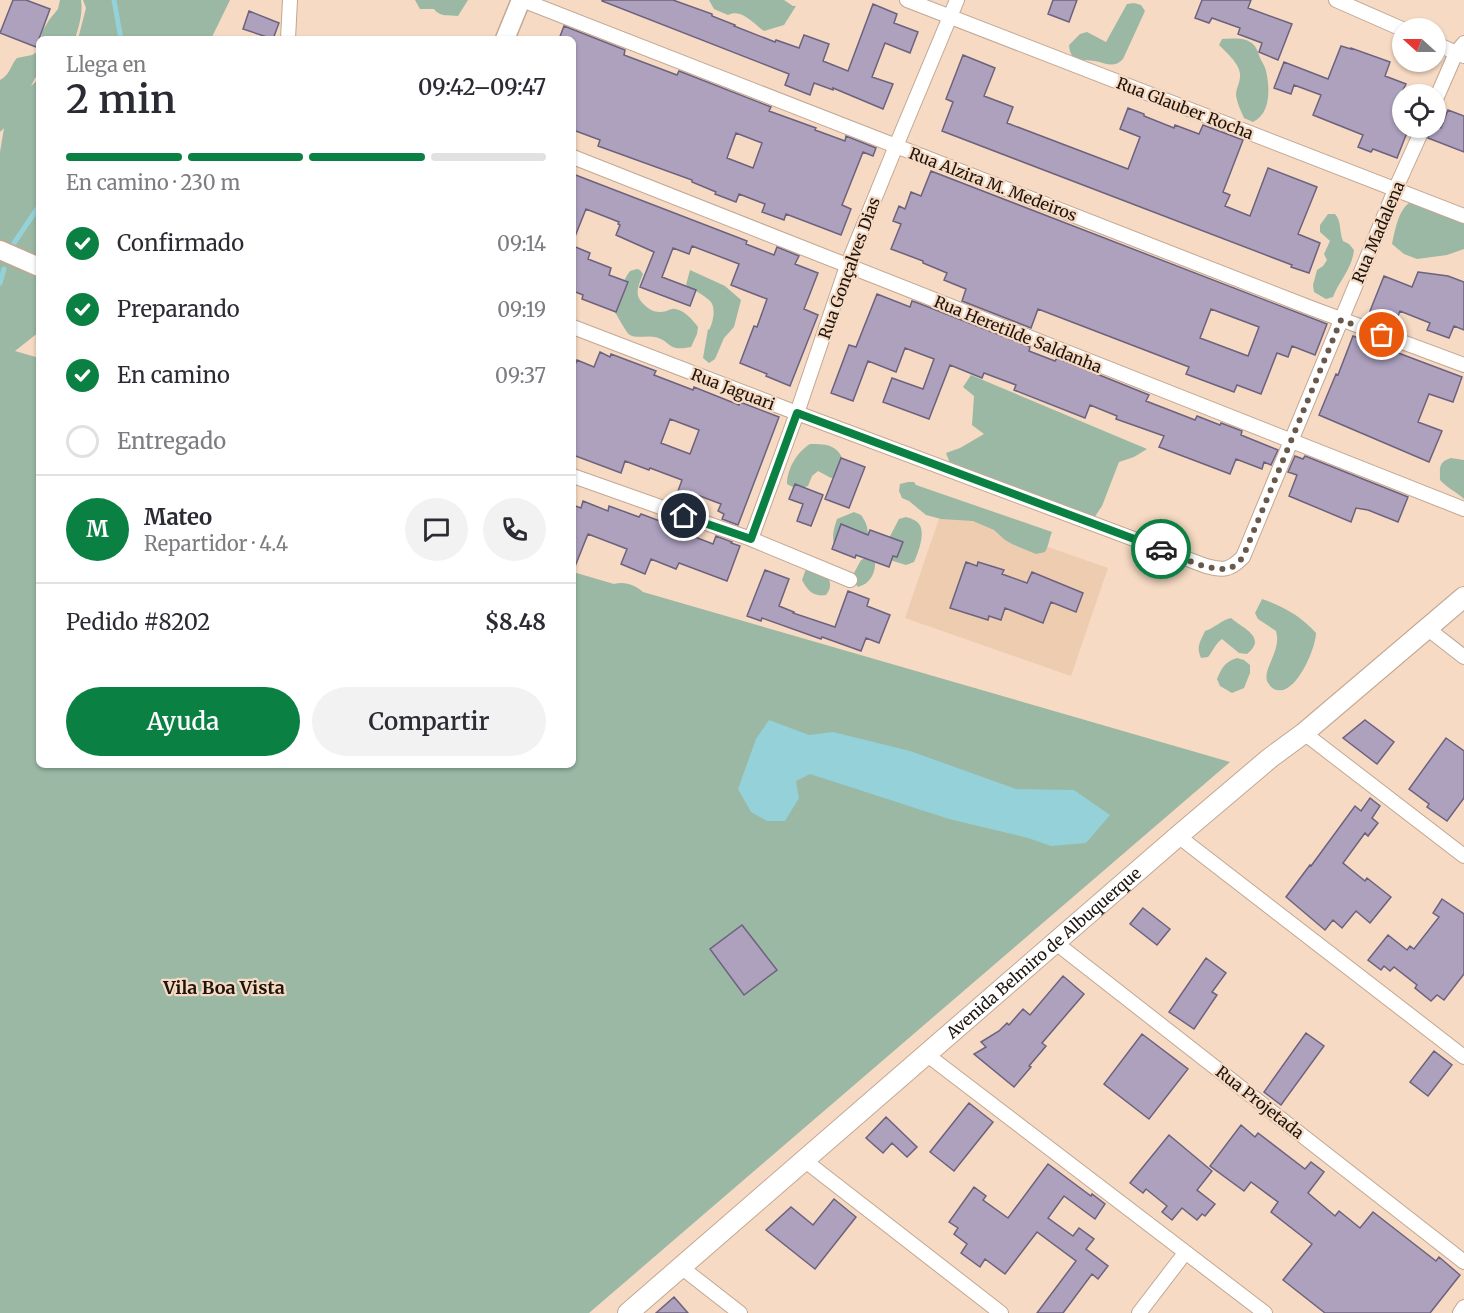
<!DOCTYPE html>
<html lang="es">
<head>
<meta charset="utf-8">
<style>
  :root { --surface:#fff; --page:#f2f2f3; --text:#2b2b33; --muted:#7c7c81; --line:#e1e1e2; --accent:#0b8043 }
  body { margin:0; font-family:Merriweather,serif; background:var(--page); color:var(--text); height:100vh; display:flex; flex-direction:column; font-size:22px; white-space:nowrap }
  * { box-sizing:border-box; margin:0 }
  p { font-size:20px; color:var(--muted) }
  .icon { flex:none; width:33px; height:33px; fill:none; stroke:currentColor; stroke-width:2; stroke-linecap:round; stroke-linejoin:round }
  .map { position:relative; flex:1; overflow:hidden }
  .panel { position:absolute; left:36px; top:36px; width:540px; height:732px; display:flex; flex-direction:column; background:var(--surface); border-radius:9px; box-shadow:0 2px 4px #0004 }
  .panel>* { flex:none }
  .needle { width:39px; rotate:291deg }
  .controls { position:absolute; left:1392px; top:18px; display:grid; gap:12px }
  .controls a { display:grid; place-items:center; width:54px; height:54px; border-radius:50%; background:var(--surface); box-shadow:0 2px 4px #0004; font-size:30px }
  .pin { position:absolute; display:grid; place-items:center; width:51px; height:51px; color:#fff; margin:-26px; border:3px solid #fff; border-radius:50%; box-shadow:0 2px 6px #0007 }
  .courier { position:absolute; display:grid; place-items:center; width:60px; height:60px; margin:-30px; border:4px solid #0b8043; border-radius:50%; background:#fff; color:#222; box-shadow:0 2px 8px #0007 }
  .headline em { font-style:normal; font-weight:600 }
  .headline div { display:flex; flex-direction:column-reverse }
  .headline { display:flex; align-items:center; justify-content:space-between; height:102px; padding:0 30px }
  h1 { font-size:39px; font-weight:600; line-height:45px }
  .bar { display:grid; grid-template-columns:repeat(4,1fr); gap:9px 6px; align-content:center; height:72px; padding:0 30px }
  .bar i { height:8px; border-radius:4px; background:var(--line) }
  .bar .on { background:var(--accent) }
  .bar p { grid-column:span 4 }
  .line { display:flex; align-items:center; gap:15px; padding:0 30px; border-top:2px solid var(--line) }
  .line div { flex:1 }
  .round { display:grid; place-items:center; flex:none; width:63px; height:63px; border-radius:32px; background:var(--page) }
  ol { padding:0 30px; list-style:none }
  li { display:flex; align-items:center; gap:18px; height:66px }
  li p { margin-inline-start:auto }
  li .icon { padding:6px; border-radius:50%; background:var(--accent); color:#fff; stroke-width:4 }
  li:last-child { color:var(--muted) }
  li i { width:33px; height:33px; border:3px solid var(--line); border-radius:50% }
  .cta { display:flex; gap:12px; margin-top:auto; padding:12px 30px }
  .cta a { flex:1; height:69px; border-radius:36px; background:var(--accent); color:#fff; font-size:24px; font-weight:600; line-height:69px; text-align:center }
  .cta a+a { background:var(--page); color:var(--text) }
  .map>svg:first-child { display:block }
</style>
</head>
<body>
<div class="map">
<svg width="1464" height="1313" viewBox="0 0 1464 1313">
  <rect width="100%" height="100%" fill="#f6dac3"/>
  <path fill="#eeccb0" d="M942,510L1108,568L1071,676L905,618Z"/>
  <path fill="#9ab8a4" d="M60,0H81C83,13 79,26 75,39H41L42,32L49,20L58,9Z
    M83,0H230L211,39H78L86,8Z
    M415,0H468L458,16C449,15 439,17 434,9H420Z
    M709,0H784L793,6H796L784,25L764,31C753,23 741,8 728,15L714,9Z
    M1134,3L1141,5L1145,11L1123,59C1113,69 1106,63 1095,61C1082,59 1070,63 1069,45L1080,34L1087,32L1106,42L1127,4Z
    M1222,39C1231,39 1243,37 1250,42C1256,45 1258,52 1260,58C1262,62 1265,66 1266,71C1270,87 1271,114 1253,122L1244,118C1241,111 1237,103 1236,95C1236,88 1240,83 1240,76C1241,65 1227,53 1219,45Z
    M39,51V75L35,78L31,86L39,79V332L15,351L39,358V765H573V572L614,584C625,581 635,585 643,592L1230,762L589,1313H0V152L4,128L0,132V80C10,75 10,66 17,58L32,55Z
    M1409,203L1427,208L1464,223V249L1447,255L1417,259L1404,254L1392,244C1395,231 1398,211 1409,203Z
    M1328,214H1335C1342,222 1339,232 1343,241L1349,244L1354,250C1352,269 1339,281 1333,297L1326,299L1314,292L1313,285L1317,270L1323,266L1327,260L1324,254L1330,241L1320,232V225Z
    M637,269L640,270L643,274C637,289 633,297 648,308C652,311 656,312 661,312C667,312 671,308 675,309C684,310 693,320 698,327L697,334L691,347C666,352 672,341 655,337C647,335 637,339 630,335C626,333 618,316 614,311C618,296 621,283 630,271Z
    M690,270L725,286L741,300L734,327L724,338L715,359L709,363L703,358L708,329L709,330C713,323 716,309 711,302C706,296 692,289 686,285Z
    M971,375L1147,449L1134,457L1119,462L1102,506L1094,518L951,466L946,453L960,448L984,434L972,425L974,396L963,387Z
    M810,444C828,444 839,445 845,465L838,477L831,478L818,471L812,476L808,486C800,489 795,489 787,484C787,469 797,452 810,444Z
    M1451,458L1464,460V499C1457,492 1447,488 1440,480C1440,468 1438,462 1451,458Z
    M908,482H914L916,485L1052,532C1049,539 1049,545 1045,552L1036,554L1012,544L1005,540L994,530L973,521L941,519L926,515L909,501L902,498L899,491L900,484Z
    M854,512L861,515C866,522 868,527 868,536L835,547C831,536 834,529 837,519Z
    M906,517C910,518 916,520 919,524C926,533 918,553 914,562L906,565L893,561L887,556V542L899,519Z
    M868,557L875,561C876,573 870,584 858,587L853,581L854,573L861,560Z
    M807,566L826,574C831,582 832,587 826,595C813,597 808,591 802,580Z
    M1262,599C1283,606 1301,616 1316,633C1316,648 1296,695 1277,690C1272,689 1269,685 1267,681C1263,668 1282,650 1276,631L1258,619L1255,613Z
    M1231,618C1242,628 1268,637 1247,654L1239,653L1222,639C1215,644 1213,651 1208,657L1201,658C1196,647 1200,642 1205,631C1215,628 1221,620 1231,618Z
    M1237,658L1244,660L1250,665V673L1244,688L1232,693L1220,686L1217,679C1222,667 1225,662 1237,658Z"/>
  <path fill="#94d1d9" d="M769,720L809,735L833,732L910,751L1016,789L1074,790L1110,815L1086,843L1051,846L1028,838L949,819L810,774L796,781L799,798L785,821H767L751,812L738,789L756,739Z"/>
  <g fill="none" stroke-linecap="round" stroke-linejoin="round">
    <path stroke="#94d1d9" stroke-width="5" d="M114,0L121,39
      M14,243L39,206
      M0,283L4,269"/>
  </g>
  <path fill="#ada1be" stroke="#6d627d" stroke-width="1.5" fill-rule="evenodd" d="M13,0H26L50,9L36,47L0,33Z
    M602,0H673L712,14V16L735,25L734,26L775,42L776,40L799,48L804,35L829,44L823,61L848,71L873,4L897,14L894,23L918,32L910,53L885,43L872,77L893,84L883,109L833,88V90L814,83L810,95L785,85L789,74L602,1Z
    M1053,0H1077L1069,22L1048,14Z
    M1202,0H1251L1248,8L1292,24L1278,60L1259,52L1262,43L1238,34L1240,28L1212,18L1209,23L1195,18Z
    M249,11L279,23L273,39L243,29Z
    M564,26L625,50L624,55L677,75L679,71L771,107L769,111L816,128L815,130L845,141L846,136L876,148L873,156L863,152L842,205L851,209L841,235L786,214L784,220L762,212L765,204L739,194L736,202L715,194L716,192L692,182V180L598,146L600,140L573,130V39H559ZM736,133L762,143L753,168L727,158Z
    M1341,46L1351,49V48L1390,62L1385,76L1406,84L1402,92V128L1408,130L1397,158L1373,149L1371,152L1358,147L1363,135L1313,115L1321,95L1294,85L1291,94L1274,88L1284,62L1328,79Z
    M963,55L995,68L984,96L1013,107L1007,123L1128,169L1140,137L1120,129L1128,108L1144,114V116L1174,128L1175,125L1199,134L1203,125L1243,140L1223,192L1230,195L1225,206L1250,216L1268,168L1317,187L1298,234L1320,243L1309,273L1291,267L1292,265L942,131L953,102L946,99Z
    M1448,110L1464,116V152L1428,138L1432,128H1436V125L1441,128Z
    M931,171L1327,324L1315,355L1292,346L1288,357L1277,353L1261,394L1237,385L1234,392L1186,374L1189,367L1038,309L1031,328L962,301L966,289L944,280L947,273L923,263V261L891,249L901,224L893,221L899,206L905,209L911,192L921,196ZM1211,309L1259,327L1248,356L1200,338Z
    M573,174L747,241L746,244L774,255L777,247L799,256L795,264L818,273L804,309L818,315L790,386L766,376L767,374L740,363L754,326L757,327L767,299L731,285L739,264L692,246L689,254L673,248L662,277L696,290L690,306L640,287L654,252L616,235L620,225L618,224L619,222L586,209L574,239L573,238Z
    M573,246L590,253L588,259L611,268L609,275L628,282L616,312L582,299L583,295L573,291Z
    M1418,272L1448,276L1464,282V330L1454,326L1449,338L1427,330L1430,323L1400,311L1396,321L1370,311L1384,276L1412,287Z
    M877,294L910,307L912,301L918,303L1030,347L1029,351L1055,361L1057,358L1149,395L1146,401L1195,420L1197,416L1220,425L1221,423L1242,431L1241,435L1278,450L1271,465L1264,462L1262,469L1236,459L1230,474L1159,447L1164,436L1116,419L1117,416L1090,405L1085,418L1014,390L1016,385L984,373L982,378L950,365L929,419L883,402L892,378L923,389L934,359L905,348L896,372L868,361L853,401L831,393L849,345L856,347Z
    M1353,336L1462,377L1453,402L1429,394L1418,422L1442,431L1429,462L1319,415L1336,374L1338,375Z
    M600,352L610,357L611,354L656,371L654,375L693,390L694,387L739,405L740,402L779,417L738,525L722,519L724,514L718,511L721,504L692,493L691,496L678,491L682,480L650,468L649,470L625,461L621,473L573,455V370L577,360L594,367ZM670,419L699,430L690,454L661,443Z
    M1295,456L1303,459L1305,456L1408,497L1398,522L1368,510L1356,508L1351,522L1289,496L1297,475L1288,472Z
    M841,458L865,467L849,508L825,499Z
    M795,484L823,495L811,526L797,521L803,504L789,499Z
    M583,501L608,511L609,506L639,517L641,514L665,523L664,525L713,544L716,536L732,542L731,543L740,546L727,581L679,563L676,569L651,559L645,574L621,564L627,549L588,534L574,569H573V505L581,508Z
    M841,524L868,535L870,530L903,542L897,557L893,556L889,567L856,555L855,558L832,549Z
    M966,562L977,566L978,562L1004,570L1002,574L1027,583L1032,572L1083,593L1076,612L1051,602L1043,623L1005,608L1001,620L989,616L988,620L950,608Z
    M765,570L789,579L779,606L794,612L793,613L835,627L848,591L869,599L867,606L890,615L879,643L866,638L861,651L822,637L821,639L762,618L761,621L747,616Z
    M1365,720L1394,742L1377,764L1343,738Z
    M1446,738L1464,751V798L1447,821L1427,807L1429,804L1409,789Z
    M1370,798L1380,806L1372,818L1378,823L1368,836L1365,833L1343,863L1365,881L1367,878L1391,897L1370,923L1356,911L1342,928L1333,920L1325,930L1286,897L1310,865L1311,866L1355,806L1361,811Z
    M1442,899L1464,914V974L1444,1000L1437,995L1431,1001L1415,988L1417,985L1394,967L1390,971L1384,966L1381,970L1368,960L1388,935L1407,950L1410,946L1414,949L1439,917L1433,913Z
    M1143,908L1170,929L1157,945L1130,924Z
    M742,925L777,970L744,995L710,949Z
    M1206,958L1226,973L1212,992L1217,995L1194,1029L1169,1012Z
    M1063,976L1084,994L1042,1043L1046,1046L1029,1066L1031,1067L1014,1087L974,1054L986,1047L981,1042L999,1031L1007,1023L1009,1025L1023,1009L1030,1015Z
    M1306,1033L1324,1046L1281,1105L1264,1092Z
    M1142,1034L1188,1069L1149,1119L1104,1084Z
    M1434,1051L1452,1065L1428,1096L1410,1082Z
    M969,1103L993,1122L954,1171L930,1152Z
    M886,1117L917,1147L907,1157L892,1143L883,1153L866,1138Z
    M1241,1125L1255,1137L1258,1133L1305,1169L1311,1162L1324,1172L1308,1193L1335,1216L1339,1211L1360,1228L1373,1212L1436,1261L1439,1257L1460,1275L1430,1313H1325L1283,1280L1312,1244L1271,1212L1278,1202L1251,1182L1244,1191L1210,1166Z
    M1169,1135L1212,1171L1197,1190L1215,1204L1205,1216L1202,1214L1197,1220L1182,1208L1172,1220L1162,1212L1167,1206L1146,1189L1143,1193L1130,1183Z
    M1048,1164L1091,1196L1092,1194L1105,1204L1095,1219L1064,1196L1048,1218L1073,1236L1079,1228L1094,1239L1086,1249L1108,1266L1098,1279L1092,1274L1063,1313H1037L1076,1261L1037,1232L1005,1274L985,1259L980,1267L961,1253L967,1244L954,1234L958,1228L949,1222L974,1187L986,1196L983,1200L1008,1218Z
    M834,1199L856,1217L815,1269L766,1230L791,1207L813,1225Z
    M674,1297L688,1313H656Z"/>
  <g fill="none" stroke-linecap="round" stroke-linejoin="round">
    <g stroke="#c2a792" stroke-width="16">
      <path id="minor" d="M522,0L1311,308L1464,365
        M907,0L1464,216
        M1336,0L1402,29
        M288,39L290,0
        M1436,44L1464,56
        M1436,99L1456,53L1464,43
        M573,157L1464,509
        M573,327L797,413L1206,566C1224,571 1230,570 1243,557L1395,190L1423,128
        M573,476L751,539L850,580
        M751,539L797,413L847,266L896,146L957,0
        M1428,629L1464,657
        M1304,733L1464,856
        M1178,836L1464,1057
        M1056,943L1464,1262
        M926,1054L1265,1313
        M804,1160L1001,1313
        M681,1267L740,1313
        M1139,1313L1185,1253
        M1460,1313L1464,1307"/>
    </g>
    <g stroke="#c2a792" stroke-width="21">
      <path id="tertiary" d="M505,39L521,0
        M0,250L39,267"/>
    </g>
    <g stroke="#c2a792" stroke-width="22">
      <g id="secondary">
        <path id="s1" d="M628,1313L1178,836L1270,758L1304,733L1464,597"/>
      </g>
    </g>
    <use href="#minor" stroke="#fff" stroke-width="14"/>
    <use href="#tertiary" stroke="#fff" stroke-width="18"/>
    <use href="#secondary" stroke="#fff" stroke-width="20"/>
  </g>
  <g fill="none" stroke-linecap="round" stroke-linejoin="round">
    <path stroke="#69594c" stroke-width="6" stroke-dasharray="0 10.8" d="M1161,549C1179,556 1214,575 1232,567C1236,565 1240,561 1243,557L1341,320L1382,335"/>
    <path stroke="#0b8043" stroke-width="8" d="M684,516L751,539L797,413L1161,549"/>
  </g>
  <g text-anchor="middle" stroke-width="4.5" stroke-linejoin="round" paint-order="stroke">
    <g font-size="16" fill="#1d140c" stroke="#f6dac3">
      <text transform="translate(1185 108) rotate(21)" y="6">Rua Glauber Rocha</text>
      <text transform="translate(993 184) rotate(21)" y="6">Rua Alzira M. Medeiros</text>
      <text transform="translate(1378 232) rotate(-67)" y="6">Rua Madalena</text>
      <text transform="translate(849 268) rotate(-70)" y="6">Rua Gonçalves Dias</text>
      <text transform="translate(1018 334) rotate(22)" y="6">Rua Heretilde Saldanha</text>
      <text transform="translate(733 389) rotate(21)" y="6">Rua Jaguari</text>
      <text dy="6" stroke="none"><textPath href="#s1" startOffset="550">Avenida Belmiro de Albuquerque</textPath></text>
      <text transform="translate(1260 1102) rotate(38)" y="6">Rua Projetada</text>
    </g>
    <g font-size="18" font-weight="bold" fill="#1d140c" stroke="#f6dac3">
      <text x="224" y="994">Vila Boa Vista</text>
    </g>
  </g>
</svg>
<div class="controls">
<a><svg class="needle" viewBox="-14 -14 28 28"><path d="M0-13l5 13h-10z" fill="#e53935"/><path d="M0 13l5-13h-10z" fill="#7c7c81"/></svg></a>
<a><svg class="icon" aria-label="locate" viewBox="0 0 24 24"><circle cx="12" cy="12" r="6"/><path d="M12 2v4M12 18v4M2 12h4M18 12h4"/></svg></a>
</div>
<div class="pin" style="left:1382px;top:335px;background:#ea580c"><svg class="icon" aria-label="bag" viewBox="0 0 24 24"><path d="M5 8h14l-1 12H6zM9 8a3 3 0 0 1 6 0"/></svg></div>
<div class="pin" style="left:684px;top:516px;background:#1f2937"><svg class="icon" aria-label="home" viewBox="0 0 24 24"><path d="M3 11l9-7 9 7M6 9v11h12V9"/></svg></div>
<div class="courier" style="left:1161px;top:549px"><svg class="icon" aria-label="car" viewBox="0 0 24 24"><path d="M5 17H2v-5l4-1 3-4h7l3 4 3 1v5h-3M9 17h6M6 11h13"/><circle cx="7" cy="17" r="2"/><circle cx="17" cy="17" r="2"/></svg></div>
<section class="panel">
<div class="headline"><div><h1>2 min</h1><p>Llega en</p></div><em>09:42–09:47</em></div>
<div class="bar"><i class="on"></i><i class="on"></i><i class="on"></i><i></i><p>En camino · 230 m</p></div>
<ol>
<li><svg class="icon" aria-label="check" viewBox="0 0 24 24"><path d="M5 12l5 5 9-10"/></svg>Confirmado<p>09:14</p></li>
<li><svg class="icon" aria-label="check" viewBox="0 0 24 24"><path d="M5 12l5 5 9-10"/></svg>Preparando<p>09:19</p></li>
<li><svg class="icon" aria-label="check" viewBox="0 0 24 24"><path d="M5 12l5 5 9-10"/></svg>En camino<p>09:37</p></li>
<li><i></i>Entregado</li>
</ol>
<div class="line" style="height:108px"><b class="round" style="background:var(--accent);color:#fff">M</b><div><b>Mateo</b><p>Repartidor · 4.4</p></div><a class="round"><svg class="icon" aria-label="chat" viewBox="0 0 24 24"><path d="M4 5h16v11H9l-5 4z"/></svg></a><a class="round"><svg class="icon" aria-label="phone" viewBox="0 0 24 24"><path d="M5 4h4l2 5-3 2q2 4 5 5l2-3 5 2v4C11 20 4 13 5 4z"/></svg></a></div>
<div class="line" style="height:78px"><div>Pedido #8202</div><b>$8.48</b></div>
<div class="cta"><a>Ayuda</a><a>Compartir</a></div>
</section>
</div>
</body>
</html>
